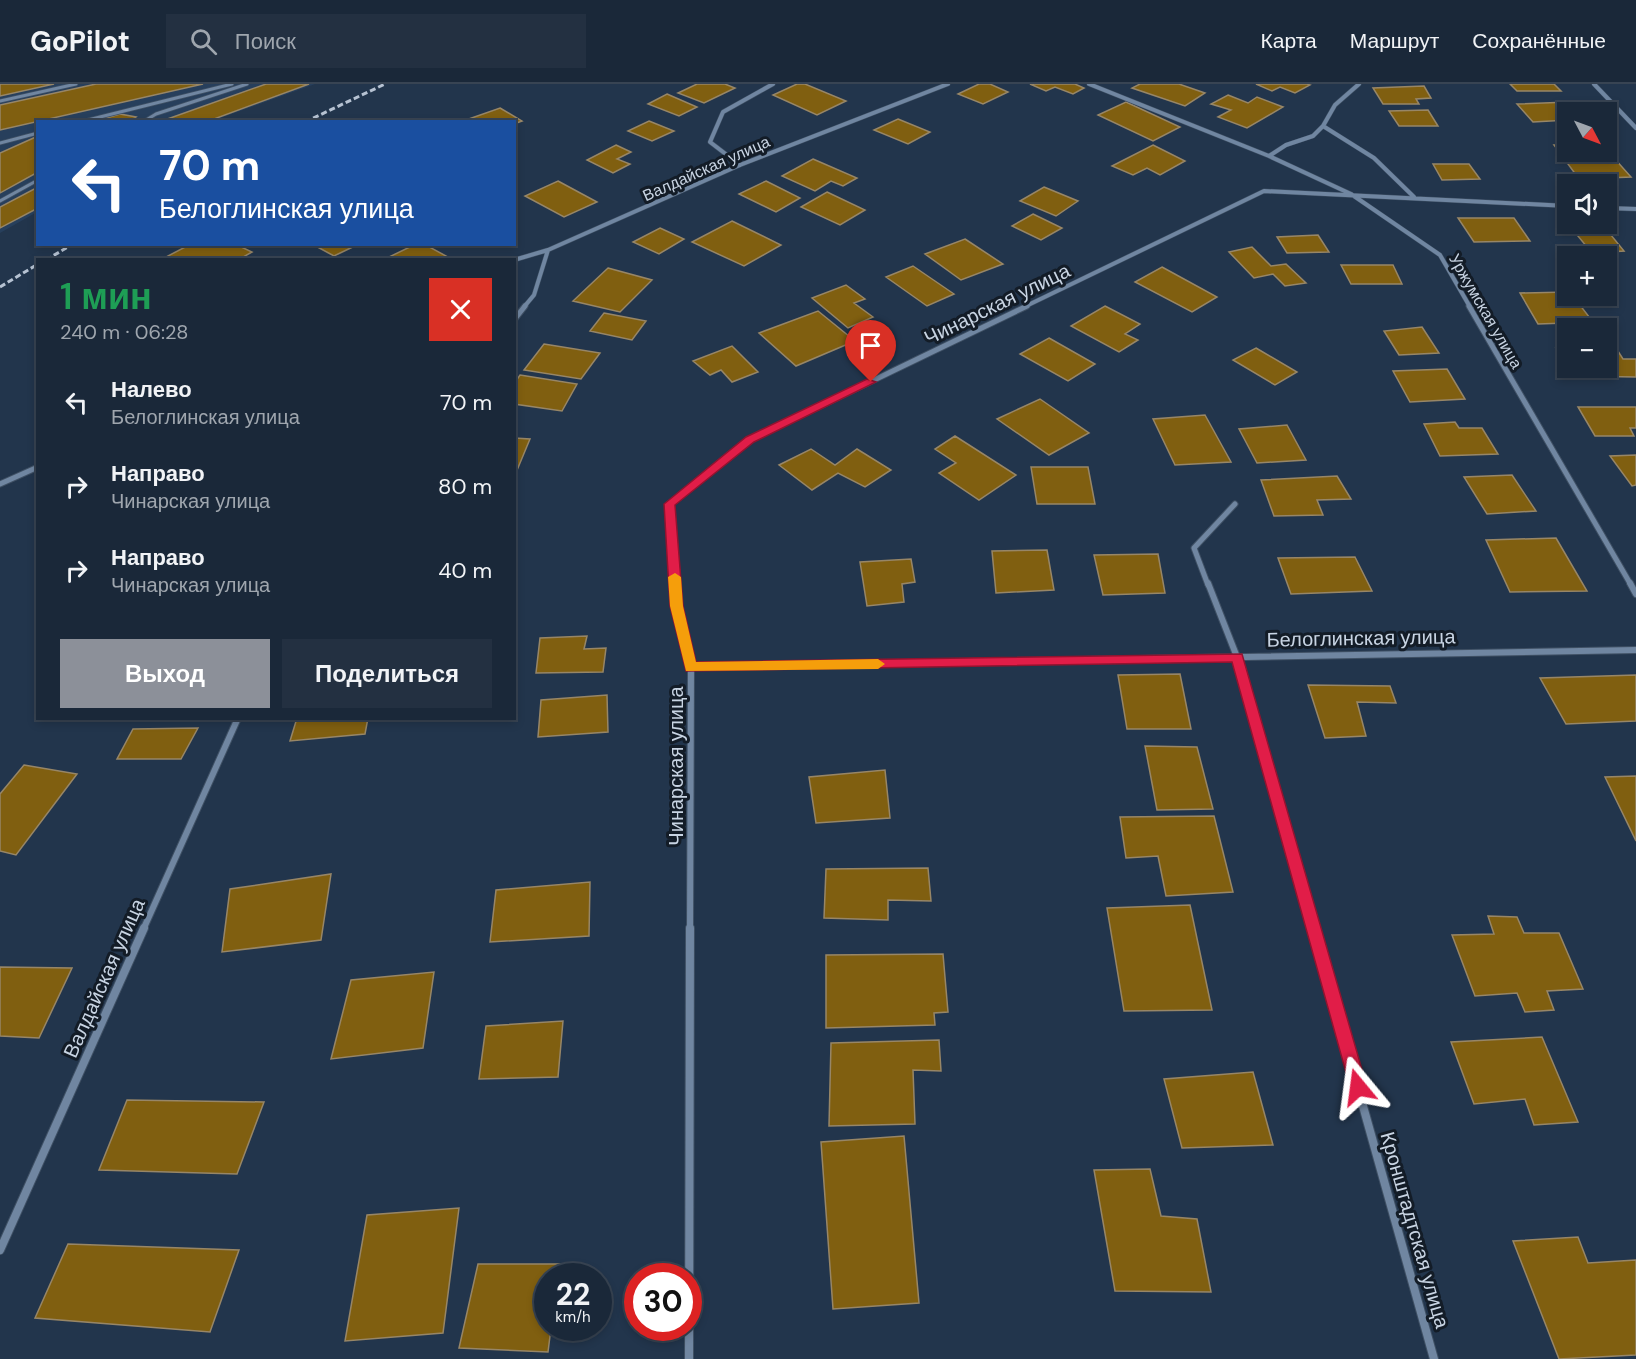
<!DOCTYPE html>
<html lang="ru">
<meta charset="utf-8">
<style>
:root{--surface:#1a2839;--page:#233041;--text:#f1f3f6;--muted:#9fa6ae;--line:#384453;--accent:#8c9099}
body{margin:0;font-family:"DM Sans",sans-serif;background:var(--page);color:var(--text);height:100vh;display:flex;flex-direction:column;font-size:22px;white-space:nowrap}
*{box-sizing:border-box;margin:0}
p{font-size:20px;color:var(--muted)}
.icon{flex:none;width:33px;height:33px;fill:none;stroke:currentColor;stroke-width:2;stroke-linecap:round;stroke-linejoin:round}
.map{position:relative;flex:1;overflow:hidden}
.drawer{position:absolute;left:36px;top:174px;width:480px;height:462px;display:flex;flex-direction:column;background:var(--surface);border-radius:0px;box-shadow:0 3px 9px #0003,0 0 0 2px var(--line)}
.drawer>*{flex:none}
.top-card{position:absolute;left:36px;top:36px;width:480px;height:126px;border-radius:0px;box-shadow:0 3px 9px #0003,0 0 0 2px var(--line);background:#1a4fa0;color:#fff;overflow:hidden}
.needle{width:39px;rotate:131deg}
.tools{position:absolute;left:1557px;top:18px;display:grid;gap:12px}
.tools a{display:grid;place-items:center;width:60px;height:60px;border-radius:0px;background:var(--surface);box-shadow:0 3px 9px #0003,0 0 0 2px var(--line);font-size:30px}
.speed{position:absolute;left:534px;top:1179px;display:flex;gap:12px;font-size:30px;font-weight:700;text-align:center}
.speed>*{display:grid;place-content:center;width:78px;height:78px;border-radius:50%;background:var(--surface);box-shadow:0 3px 9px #0003,0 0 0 2px var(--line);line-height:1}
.speed small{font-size:15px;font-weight:400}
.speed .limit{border:9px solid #d22;background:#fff;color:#111}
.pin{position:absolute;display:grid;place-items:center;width:51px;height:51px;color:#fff;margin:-62px -26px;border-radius:50% 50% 50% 0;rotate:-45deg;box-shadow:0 0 6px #0007}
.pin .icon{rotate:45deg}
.me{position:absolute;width:66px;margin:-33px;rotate:344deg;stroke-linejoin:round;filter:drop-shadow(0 0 4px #0008)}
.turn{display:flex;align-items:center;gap:21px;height:126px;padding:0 24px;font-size:27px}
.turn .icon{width:78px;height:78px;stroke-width:2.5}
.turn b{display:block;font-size:42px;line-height:51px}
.round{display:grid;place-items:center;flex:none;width:63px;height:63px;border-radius:0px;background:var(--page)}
.head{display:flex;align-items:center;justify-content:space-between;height:102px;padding:0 24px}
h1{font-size:36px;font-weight:600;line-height:45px;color:#1e9e55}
.action{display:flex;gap:12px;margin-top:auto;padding:12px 24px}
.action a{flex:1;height:69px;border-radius:0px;background:var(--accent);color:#fff;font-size:24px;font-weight:600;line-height:69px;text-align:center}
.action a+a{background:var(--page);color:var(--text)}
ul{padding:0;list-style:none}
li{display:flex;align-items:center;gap:18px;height:84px;padding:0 24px}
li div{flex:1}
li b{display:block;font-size:22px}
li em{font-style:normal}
header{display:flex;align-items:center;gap:36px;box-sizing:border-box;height:84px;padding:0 30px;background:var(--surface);border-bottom:2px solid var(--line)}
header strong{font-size:28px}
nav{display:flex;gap:33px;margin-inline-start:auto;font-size:21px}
.search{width:420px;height:54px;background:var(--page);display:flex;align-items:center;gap:15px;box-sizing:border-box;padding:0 21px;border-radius:0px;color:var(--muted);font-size:22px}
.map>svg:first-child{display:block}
.built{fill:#273f5c}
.building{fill:#805f10;stroke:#978667;stroke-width:1.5}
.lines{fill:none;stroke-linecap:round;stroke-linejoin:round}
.service-casing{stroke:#3f5064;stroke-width:4.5}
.minor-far3-casing{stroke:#3f5064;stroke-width:5}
.minor-far2-casing{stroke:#3f5064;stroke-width:7}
.minor-far1-casing{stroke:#3f5064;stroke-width:8}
.minor-casing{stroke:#3f5064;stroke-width:10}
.service{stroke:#7086a1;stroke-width:3}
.minor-far3{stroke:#7086a1;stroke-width:4}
.minor-far2{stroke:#7086a1;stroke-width:5}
.minor-far1{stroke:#7086a1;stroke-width:6}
.minor{stroke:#7086a1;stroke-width:8}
.rail{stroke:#b6c2d2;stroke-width:3;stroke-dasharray:6 3;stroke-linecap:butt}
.route{fill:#e11d48;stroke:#92132f;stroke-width:1.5}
.slow{fill:#f59e0b}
.labels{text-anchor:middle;stroke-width:6;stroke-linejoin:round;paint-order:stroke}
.far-street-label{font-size:16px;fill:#c8d4e3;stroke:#131c27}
.street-label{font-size:20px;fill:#c8d4e3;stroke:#131c27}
</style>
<header>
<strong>GoPilot</strong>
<div class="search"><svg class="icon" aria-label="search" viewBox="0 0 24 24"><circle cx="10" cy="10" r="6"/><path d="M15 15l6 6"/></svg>Поиск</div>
<nav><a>Карта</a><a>Маршрут</a><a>Сохранённые</a></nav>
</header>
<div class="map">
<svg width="1636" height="1275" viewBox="0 0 1636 1275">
<rect width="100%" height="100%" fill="#22354c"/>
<!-- built -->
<path class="built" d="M0,0H315L212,37L38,38L37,128L0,149Z"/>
<!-- building -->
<path class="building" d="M0,0H54L0,12Z
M96,0H203L0,46V21Z
M266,0H309L206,38H159Z
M697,0H725L735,4L704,19L678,9Z
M797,0H805L846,17L817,31L773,11Z
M979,0H990L1008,8L983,20L958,10Z
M1030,0H1075L1084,4L1073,10L1055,3L1046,7Z
M1140,0H1179L1205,9L1185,22L1132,4Z
M1256,0H1307L1310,1L1295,9L1280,3L1272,7Z
M1510,0H1554L1561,7H1517Z
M1424,2L1431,14L1416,15L1419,20H1383L1373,4Z
M667,10L697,23L679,32L648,20Z
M1228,11L1248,19L1257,13L1283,23L1247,44L1218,33L1231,26L1211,20Z
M1126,18L1180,43L1153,57L1098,31Z
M1569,18L1578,28H1568V36L1533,38L1517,20Z
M500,24L522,37L514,40V38L463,37Z
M1428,26L1438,42H1399L1389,27Z
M120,30L136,33L129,38H92Z
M898,35L930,48L908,60L874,46Z
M649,37L674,47L652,57L628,47Z
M38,52V88L0,109V69Z
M616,61L631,68L617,75L630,80L613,89L587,76Z
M1153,61L1185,77L1160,91L1147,84L1133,91L1112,82Z
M1554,61H1568V68H1606V65L1631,93L1579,95Z
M813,75L857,94L843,102L831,97L815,107L782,92Z
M1433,80H1469L1480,95L1442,96Z
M558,97L597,118L564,133L525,112Z
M766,97L800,114L776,128L739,110Z
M38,103V124L0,144V123Z
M1044,103L1078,117L1056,132L1020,117Z
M827,108L865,126L840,141L801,123Z
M1033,130L1062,144L1041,156L1012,142Z
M1458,134H1514L1530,157L1474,158Z
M732,137L781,161L744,182L692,158Z
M1568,140H1602L1624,167L1592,169Z
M660,144L684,155L659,170L633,158Z
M1318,151L1329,168L1287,169L1277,153Z
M965,155L1003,180L961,196L925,170Z
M191,160H235L252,168L238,176L166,173Z
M312,160H359L334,172Z
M416,160H424L446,172L439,176L387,174Z
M1252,163L1271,182L1286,180L1306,199L1285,202L1273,190L1254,194L1229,168Z
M1341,181H1393L1402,200H1351Z
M913,182L954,210L927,222L886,193Z
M1162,183L1217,213L1192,228L1135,198Z
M608,184L652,196L620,228L573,217Z
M846,201L865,215L854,219L873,233L848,244L812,214Z
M1568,208V212H1573L1593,238L1538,240L1520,209Z
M1105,222L1140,240L1125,250L1138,256L1119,268L1071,242Z
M818,227L855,257L796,282L759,249Z
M604,229L646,237L632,256L590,247Z
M1422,243L1439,269L1399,271L1384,247Z
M1049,254L1095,280L1068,297L1020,270Z
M544,260L600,269L581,295L524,286Z
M732,262L758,288L732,298L721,286L710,291L693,277Z
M1256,264L1297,288L1275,301L1233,276Z
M1556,264H1568V283Z
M1606,264H1616L1623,275H1636V293L1574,292L1568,284H1606Z
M1447,285L1465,315L1410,318L1393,287Z
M520,291L577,300L562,327L514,320V300Z
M1040,315L1089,349L1049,371L997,335Z
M1578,323H1636V344H1630L1634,352H1595Z
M1205,331L1231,378L1175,381L1153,335Z
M1455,338L1459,344H1482L1498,370L1440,372L1424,340Z
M1287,341L1306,376L1257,379L1239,345Z
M955,352L1016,391L979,416L939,389L956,379L935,365Z
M514,354L530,355L515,391H514Z
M811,365L835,381L857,365L891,386L865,403L838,389L812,406L779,381Z
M1636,371V401L1632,402L1610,372Z
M1031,383H1088L1095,420H1037Z
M1512,391L1536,427L1487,430L1464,393Z
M1337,392L1351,415L1317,416L1323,431L1274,432L1261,396Z
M1556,454L1587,507L1510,508L1486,456Z
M1047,466L1054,506L996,509L992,467Z
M1158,470L1165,509L1103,511L1094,471Z
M1355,473L1372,507L1291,510L1278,474Z
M911,475L915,498L902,500L904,518L867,522L860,478Z
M587,552L584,565L606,564L603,588L536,589L540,554Z
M1180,590L1191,645H1127L1118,591Z
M1636,591V637L1566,640L1540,594Z
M1308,601L1390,602L1396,619L1357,618L1366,652L1325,654Z
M607,611L608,648L538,653L541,616Z
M297,634H368L365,650L290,657Z
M198,644L181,675H117L133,645Z
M1145,662L1197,663L1213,725L1157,726Z
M24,681L77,690L16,771L0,767V710Z
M885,686L890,734L816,739L809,693Z
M1636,692V757L1605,693Z
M1214,732L1233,808L1166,812L1158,772L1126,774L1120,733Z
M928,784L931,817L888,816V836L824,834L826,785Z
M331,790L321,856L222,868L230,805Z
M590,798L589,852L490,858L496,806Z
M1190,821L1212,926L1124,927L1107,824Z
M1488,832L1517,833L1524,849H1559L1583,905L1547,907L1554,926L1525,928L1517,909L1475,912L1452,851L1494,850Z
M943,870L948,928L934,929L935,941L826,944V871Z
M0,883L72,884L39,954L0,952Z
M434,888L423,964L331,975L351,896Z
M563,937L558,993L479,995L486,942Z
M1542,953L1578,1038L1534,1041L1525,1015L1474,1020L1451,958Z
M939,956L941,987L913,986L915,1040L829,1042L831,959Z
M1253,988L1273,1061L1182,1064L1164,995Z
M127,1016L264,1018L237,1090L99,1086Z
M904,1052L919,1219L833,1225L821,1058Z
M1150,1085L1161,1132L1197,1135L1211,1208L1115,1207L1094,1086Z
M459,1124L443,1249L345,1257L367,1131Z
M1578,1153L1588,1179L1636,1176V1271L1559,1275L1513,1157Z
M68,1160L239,1166L210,1248L35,1234Z
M478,1180H561L559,1192H548V1244H551L548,1268L459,1264Z"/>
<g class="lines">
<defs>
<path id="service" d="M0,17L76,0
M80,38L232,0
M143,38L156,30L247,0
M0,59L38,49
M0,117L38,96"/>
<path id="minor-far3" d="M1089,0L1269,72L1351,110L1440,171L1470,223
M1594,0L1636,44
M1323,42L1374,74L1414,113
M1269,72L1286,61L1313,52L1323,42L1335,21L1359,0
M740,81L710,58L723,28L773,0
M1606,124L1636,125
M514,176L548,166
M524,223L534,211L548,166L740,81L948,0
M1024,223L1264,107L1568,122"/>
<path id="minor-far2" d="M1469,222L1631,501
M514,236L525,222
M0,400L38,383
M676,501L670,420L750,356L1027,222
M1208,501L1194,464L1235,420"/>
<path id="minor-far1" d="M675,499L677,522L691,583L690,846
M1208,499L1237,573L1314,846
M1630,499L1636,510
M691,583L1636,566
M143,846L238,634"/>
<path id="minor" d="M1313,844L1434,1275
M0,1166L144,844
M689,1275L690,844"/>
</defs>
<!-- service casing -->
<use href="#service" class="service-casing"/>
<!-- minor-far3 casing -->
<use href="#minor-far3" class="minor-far3-casing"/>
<!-- minor-far2 casing -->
<use href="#minor-far2" class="minor-far2-casing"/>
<!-- minor-far1 casing -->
<use href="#minor-far1" class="minor-far1-casing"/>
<!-- minor casing -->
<use href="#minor" class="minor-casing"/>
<!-- service -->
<use href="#service" class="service"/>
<!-- minor-far3 -->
<use href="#minor-far3" class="minor-far3"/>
<!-- minor-far2 -->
<use href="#minor-far2" class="minor-far2"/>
<!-- minor-far1 -->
<use href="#minor-far1" class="minor-far1"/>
<!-- minor -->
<use href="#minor" class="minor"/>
<!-- rail -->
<path class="rail" d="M305,38L385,0
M46,176L73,160
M0,203L38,180"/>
</g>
<!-- route -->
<path class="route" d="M867,295L876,298L754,358L675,421L683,522L696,578L1242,570L1367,1003L1364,1009L1358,1011L1352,1009L1350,1003L1232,578L686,587L670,522L664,420L746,353Z"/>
<!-- slow -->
<path class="slow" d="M675,489L681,493L683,522L696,578L878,575L885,580L878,585L686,587L670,522L668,493Z"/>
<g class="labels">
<!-- far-street labels -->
<g class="far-street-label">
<text transform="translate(706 84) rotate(-24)" y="6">Валдайская улица</text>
<text transform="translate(1486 227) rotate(60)" y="6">Уржумская улица</text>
</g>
<!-- street labels -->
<g class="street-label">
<text transform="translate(997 220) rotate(-26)" y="7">Чинарская улица</text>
<text transform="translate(1361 554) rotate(-1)" y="7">Белоглинская улица</text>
<text transform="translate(676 682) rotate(-90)" y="7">Чинарская улица</text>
<text transform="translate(104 894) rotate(-66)" y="7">Валдайская улица</text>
<text transform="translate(1415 1146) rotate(74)" y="7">Кронштадтская улица</text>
</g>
</g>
</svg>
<div class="tools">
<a><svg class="needle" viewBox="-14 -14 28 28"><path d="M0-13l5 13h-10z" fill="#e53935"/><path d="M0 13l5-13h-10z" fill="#9fa6ae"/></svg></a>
<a><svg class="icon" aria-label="sound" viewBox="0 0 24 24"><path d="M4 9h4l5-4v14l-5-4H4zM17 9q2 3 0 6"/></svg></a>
<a>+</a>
<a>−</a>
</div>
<div class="speed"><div>22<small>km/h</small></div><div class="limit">30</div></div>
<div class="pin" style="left:871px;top:298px;background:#d93025"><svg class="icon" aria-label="arrive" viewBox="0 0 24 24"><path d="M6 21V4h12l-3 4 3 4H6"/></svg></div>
<svg class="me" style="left:1358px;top:1003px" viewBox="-20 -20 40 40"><path d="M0-17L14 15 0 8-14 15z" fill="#e11d48" stroke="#fff" stroke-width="4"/></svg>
<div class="top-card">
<div class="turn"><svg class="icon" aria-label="left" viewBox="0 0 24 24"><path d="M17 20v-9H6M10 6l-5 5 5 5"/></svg><div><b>70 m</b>Белоглинская улица</div></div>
</div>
<section class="drawer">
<div class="head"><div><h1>1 мин</h1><p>240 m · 06:28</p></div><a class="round" style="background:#d93025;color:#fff"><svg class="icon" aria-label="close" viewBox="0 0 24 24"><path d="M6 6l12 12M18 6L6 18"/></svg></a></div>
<ul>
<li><svg class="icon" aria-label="left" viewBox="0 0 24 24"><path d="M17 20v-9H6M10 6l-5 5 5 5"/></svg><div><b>Налево</b><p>Белоглинская улица</p></div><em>70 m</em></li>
<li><svg class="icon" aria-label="right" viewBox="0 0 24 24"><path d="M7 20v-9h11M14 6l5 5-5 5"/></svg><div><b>Направо</b><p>Чинарская улица</p></div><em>80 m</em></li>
<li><svg class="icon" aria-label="right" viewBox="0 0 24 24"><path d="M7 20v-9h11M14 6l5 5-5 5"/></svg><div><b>Направо</b><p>Чинарская улица</p></div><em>40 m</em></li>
</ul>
<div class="action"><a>Выход</a><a>Поделиться</a></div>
</section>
</div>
